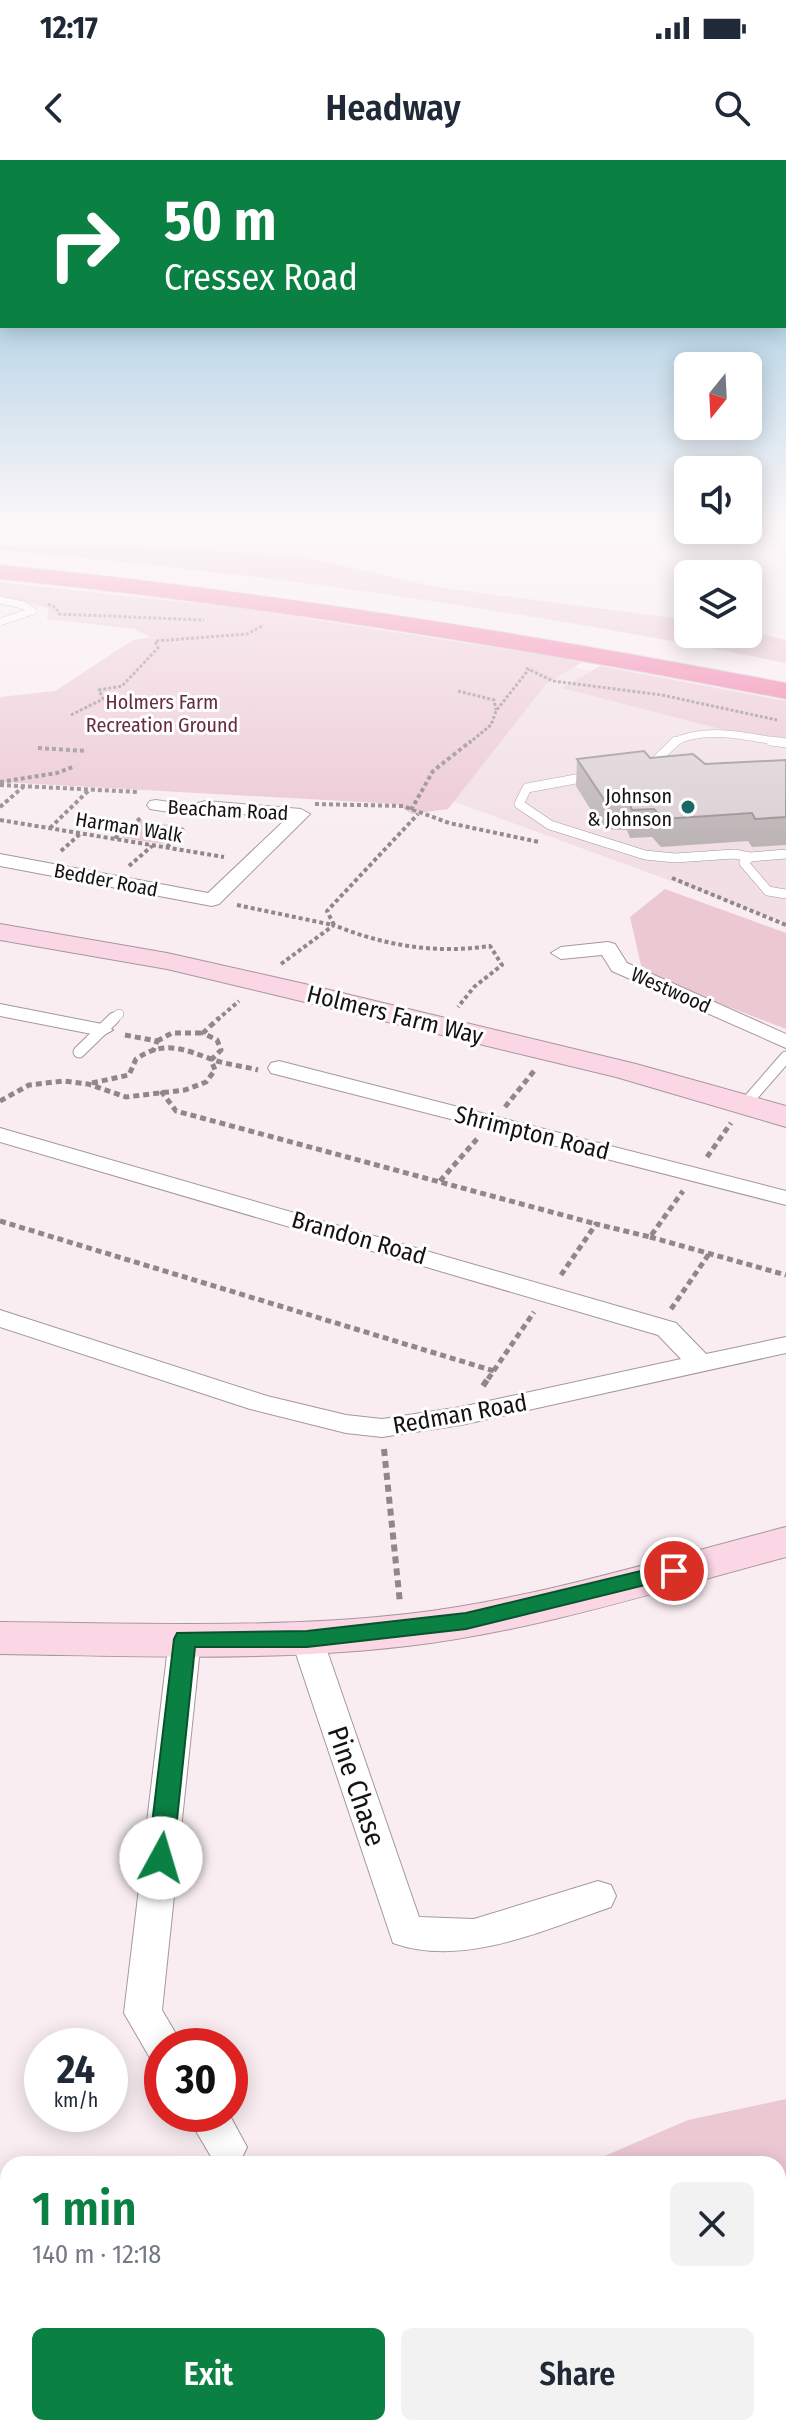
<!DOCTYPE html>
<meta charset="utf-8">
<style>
:root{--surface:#fff;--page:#f2f2f3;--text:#1f2937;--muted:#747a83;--accent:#0b8043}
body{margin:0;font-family:"Fira Sans Condensed",sans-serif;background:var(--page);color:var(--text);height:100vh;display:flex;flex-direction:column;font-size:30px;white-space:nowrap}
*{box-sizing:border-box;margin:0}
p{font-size:26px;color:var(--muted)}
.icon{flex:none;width:44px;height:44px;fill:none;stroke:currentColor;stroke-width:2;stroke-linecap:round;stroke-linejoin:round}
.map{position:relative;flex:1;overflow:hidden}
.drawer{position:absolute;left:0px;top:1996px;width:786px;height:280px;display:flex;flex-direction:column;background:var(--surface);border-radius:24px 24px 0 0;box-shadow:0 4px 20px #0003}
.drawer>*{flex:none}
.guide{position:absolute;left:0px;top:0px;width:786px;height:168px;box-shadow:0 4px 20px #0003;background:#0b8043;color:#fff;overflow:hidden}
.needle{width:52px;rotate:198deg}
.tools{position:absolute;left:674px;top:192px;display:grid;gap:16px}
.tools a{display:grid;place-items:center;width:88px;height:88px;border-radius:12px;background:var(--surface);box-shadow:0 4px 20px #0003;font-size:40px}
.speed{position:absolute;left:24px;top:1868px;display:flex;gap:16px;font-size:40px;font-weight:700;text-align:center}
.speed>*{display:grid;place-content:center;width:104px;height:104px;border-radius:50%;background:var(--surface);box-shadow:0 4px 20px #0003;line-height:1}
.speed small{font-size:20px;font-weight:400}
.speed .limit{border:12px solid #d22;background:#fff;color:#111}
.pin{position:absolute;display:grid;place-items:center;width:68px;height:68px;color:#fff;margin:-34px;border:4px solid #fff;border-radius:50%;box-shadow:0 2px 8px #0007}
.me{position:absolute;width:88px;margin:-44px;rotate:6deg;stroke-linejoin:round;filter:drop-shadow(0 0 6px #0008)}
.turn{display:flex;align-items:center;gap:28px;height:168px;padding:0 32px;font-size:36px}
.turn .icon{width:104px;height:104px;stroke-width:2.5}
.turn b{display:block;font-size:56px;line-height:68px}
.round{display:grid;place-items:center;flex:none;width:84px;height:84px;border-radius:12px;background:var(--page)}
.head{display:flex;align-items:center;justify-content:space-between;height:136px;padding:0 32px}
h1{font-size:48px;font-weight:600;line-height:60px;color:var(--accent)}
.action{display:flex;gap:16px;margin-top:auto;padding:16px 32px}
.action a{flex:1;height:92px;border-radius:12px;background:var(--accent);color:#fff;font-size:32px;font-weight:600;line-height:92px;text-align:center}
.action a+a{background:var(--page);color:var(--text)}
.status{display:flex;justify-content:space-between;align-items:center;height:56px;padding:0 40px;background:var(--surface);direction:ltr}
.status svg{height:22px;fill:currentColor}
header{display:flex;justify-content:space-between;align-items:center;height:104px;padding:0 32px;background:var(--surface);font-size:36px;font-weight:600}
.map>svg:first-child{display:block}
.built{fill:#f2dfe5}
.green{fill:#ecc8d3}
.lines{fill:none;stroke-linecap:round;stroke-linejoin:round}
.lane-far2-casing{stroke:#a3989b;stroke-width:8}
.lane-far1-casing{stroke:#a3989b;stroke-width:10}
.lane-casing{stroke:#a3989b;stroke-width:13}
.street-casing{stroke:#a3989b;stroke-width:2}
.secondary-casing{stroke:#a3989b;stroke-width:2}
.highway-casing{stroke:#d0d0d0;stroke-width:2}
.path-far3{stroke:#8f8789;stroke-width:3;stroke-dasharray:3 2;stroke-linecap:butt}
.path-far2{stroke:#8f8789;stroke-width:4;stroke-dasharray:4 3;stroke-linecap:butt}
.path-far1{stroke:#8f8789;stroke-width:5;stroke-dasharray:6 4;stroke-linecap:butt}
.path{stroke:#8f8789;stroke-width:6;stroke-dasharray:7 5;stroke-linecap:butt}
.lane-far2{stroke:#fff;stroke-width:7}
.lane-far1{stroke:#fff;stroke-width:9}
.lane{stroke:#fff;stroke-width:11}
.street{fill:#fff;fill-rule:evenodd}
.secondary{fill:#fbd6e4;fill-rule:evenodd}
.highway{fill:#f178a4;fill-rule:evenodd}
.wall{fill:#bcb3b5}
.building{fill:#dbd0d3;stroke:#999294;stroke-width:2}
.route{fill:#0b8043;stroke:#07532c;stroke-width:2}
.poi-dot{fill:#1b6764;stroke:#fefefe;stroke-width:3}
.labels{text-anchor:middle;stroke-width:6;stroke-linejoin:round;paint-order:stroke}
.far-park-label{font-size:20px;fill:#672c42;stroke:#fefefe}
.far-poi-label{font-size:20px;fill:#161213;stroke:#fefefe;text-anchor:end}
.far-street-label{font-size:20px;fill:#161213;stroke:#fefefe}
.street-label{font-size:24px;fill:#161213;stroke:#fefefe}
.near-street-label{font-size:28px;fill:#161213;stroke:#fefefe}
</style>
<div class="status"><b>12:17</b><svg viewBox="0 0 49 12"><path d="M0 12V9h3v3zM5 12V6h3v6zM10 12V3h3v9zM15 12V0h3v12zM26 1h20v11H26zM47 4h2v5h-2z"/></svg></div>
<header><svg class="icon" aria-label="back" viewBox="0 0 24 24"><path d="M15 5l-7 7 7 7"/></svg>Headway<svg class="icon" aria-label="search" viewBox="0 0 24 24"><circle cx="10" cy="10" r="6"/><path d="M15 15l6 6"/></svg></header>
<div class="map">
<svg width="786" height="2276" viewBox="0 0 786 2276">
<rect width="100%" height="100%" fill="#f9edf1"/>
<!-- built -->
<path class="built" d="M539,501L604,513L786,562V763L431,633Z"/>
<!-- green -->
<path class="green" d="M0,386L185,389L298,396L436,427L688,460V474H748V471L786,480V503C527,451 263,413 0,390Z
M0,422L239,448L584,501L546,524L448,649L412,654L397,644L0,622V537L55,531L133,480L150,477L134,469L47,459L48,448L0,436Z
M600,506L786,541V582L736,573L562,528Z
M139,660L184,667L164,684L121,678Z
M665,729L786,773V869L643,814L630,757Z
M786,1939V2276H0V2190L8,2188V2268H778V2004H586L688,1960Z"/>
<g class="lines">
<defs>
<path id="lane-far2" d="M0,440L23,445L33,451L0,462
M673,583C703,565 752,577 784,583"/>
<path id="lane-far1" d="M771,581L786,583
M649,607L676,581
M592,616L527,628L519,644L550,665L645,695L675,698L734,694L750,697
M786,694L750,697L744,703L768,731L786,734
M112,860L119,854"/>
<path id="lane" d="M79,892L114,858
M746,943L786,897"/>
<path id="street" d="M156,640L189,645L206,641L301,649L310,654L219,744L212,746L0,706V694L208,733L287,658L206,651L189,655L150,649L147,645L150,641Z
M608,782L615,784L627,803L786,874V888L612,811L602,795L561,799L551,793L561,787Z
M0,844L102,864L113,870L102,876L0,856Z
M279,901L786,1031V1045L271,913L268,908L271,903Z
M0,968L676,1163L706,1194L786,1177V1193L461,1265L382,1277L346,1273L250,1249L0,1167V1150L267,1236L346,1255L382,1259L461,1247L681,1199L658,1175L0,982Z
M185,1467L196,1471L201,1479L162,1850L183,1886H162V1903L150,1898L124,1853L169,1479L174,1471Z
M307,1467L318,1471L323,1479L419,1757L474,1759L598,1721L611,1725L616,1736L611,1747C544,1770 463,1808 393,1783L291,1479L296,1471Z
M186,1954H229L247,1987L241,2000L232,2004L213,2000Z"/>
<path id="secondary" d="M0,764L167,793L309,825L636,904L786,946V967L616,917L309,843L167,809L0,780Z
M786,1367V1397C661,1430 536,1471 407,1486C272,1502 136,1496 0,1494V1462C136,1463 272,1469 407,1454C536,1439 661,1399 786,1367Z"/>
<path id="highway" d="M0,405C264,431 525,473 786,523V539C525,488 264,446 0,419Z"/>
</defs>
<!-- lane-far2 casing -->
<use href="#lane-far2" class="lane-far2-casing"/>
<!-- lane-far1 casing -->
<use href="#lane-far1" class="lane-far1-casing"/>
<!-- lane casing -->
<use href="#lane" class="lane-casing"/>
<!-- street casing -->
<use href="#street" class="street-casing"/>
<!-- secondary casing -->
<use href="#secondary" class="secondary-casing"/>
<!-- highway casing -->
<use href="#highway" class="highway-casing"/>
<!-- path-far3 -->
<path class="path-far3" d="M48,444L56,448L59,454L204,460
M526,508L553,521L662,535L777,560
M458,531L494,540L496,550
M71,555L103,539L99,530L122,526L158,488L155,481L247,474L264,465
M469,583L491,565L496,551L529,509"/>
<!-- path-far2 -->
<path class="path-far2" d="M38,588L87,591
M0,622L57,613L75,606
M0,625L139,632
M315,644L403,646L449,663L539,682
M0,647L23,627
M411,650L433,611L471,581
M0,660L224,697
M50,668L89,630
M115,678L142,657
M167,687L185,668
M61,691L80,674
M129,706L152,686
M672,718L786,765
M237,745L333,765
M334,765L327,751L418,654
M281,804L334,765C385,786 436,794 490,786L502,805L474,827L458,847
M217,860L239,841"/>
<!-- path-far1 -->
<path class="path-far1" d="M125,875L157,881L153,891
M157,881L172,873H203
M92,923L129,915L136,899C165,879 185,890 214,900C228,905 244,906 258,910
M161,931L176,951L596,1064
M0,941L29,925L63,921L88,924L126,937L185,930L206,922L215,910L211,900L221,890L217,880L203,873L219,858
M505,947L534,911
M707,997L731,963
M440,1021L477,979
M0,1061L494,1211
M650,1077L786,1115
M561,1115L596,1064L650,1077L683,1031
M671,1149L709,1094
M488,1219L534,1152"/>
<!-- path -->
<path class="path" d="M483,1226L489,1217
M384,1289L400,1443"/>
<!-- lane-far2 -->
<use href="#lane-far2" class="lane-far2"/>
<!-- lane-far1 -->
<use href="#lane-far1" class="lane-far1"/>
<!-- lane -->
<use href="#lane" class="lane"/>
<!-- street -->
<use href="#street" class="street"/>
<!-- secondary -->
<use href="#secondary" class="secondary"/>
<!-- highway -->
<use href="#highway" class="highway"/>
</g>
<!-- wall -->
<path class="wall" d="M650,598L705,604L786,600V685L752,687L748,681L661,687L652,677L630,678L627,670L603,669L576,626L577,599Z"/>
<!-- building -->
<path class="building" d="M644,591L650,598L693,594L705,604L786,600V657L755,659L752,653L663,659L654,649L632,650L629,642L605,641L577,599Z"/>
<!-- sky -->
<linearGradient id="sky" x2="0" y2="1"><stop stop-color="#85bdda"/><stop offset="0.53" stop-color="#fcf7f9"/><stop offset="1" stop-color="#fcf7f9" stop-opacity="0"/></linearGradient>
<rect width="786" height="685" fill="url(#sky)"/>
<!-- route -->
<path class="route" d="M674,1403L682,1405L685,1411L682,1416L466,1469L307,1487H195L173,1698L169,1705L161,1708L152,1705L148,1698L174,1479L177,1473L307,1471L466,1453Z"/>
<!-- markers -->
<circle class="poi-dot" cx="688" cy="647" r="8"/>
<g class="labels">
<!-- far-park labels -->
<g class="far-park-label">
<text x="162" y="549">Holmers Farm<tspan x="162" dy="23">Recreation Ground</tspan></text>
</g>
<!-- far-poi labels -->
<g class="far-poi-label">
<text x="672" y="643">Johnson<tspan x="672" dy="23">&amp; Johnson</tspan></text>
</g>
<!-- far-street labels -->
<g class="far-street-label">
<text transform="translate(228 650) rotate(3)" y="7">Beacham Road</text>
<text transform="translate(129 667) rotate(9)" y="7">Harman Walk</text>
<text transform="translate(106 720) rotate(11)" y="7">Bedder Road</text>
<text transform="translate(671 830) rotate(24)" y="7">Westwood</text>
</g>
<!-- street labels -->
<g class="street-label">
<text transform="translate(395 855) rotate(14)" y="8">Holmers Farm Way</text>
<text transform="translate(532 973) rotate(14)" y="8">Shrimpton Road</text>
<text transform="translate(359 1078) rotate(16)" y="8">Brandon Road</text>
<text transform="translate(460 1254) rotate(-10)" y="8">Redman Road</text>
</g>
<!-- near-street labels -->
<g class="near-street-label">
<text transform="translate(357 1626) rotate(71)" y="10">Pine Chase</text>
</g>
</g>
</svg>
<div class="tools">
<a><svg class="needle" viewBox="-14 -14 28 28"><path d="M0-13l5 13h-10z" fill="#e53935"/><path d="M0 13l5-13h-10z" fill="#747a83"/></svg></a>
<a><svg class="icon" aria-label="sound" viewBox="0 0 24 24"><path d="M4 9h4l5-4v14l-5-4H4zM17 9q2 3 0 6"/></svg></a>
<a><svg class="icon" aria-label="layers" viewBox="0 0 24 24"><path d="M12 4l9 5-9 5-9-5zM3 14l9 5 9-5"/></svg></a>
</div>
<div class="speed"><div>24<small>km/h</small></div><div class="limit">30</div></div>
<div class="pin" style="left:674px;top:1411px;background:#d93025"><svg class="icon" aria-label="arrive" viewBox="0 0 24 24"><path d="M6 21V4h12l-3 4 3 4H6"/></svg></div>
<svg class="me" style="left:161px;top:1698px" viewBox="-20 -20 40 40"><circle r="19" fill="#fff"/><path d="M0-13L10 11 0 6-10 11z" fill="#0b8043"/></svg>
<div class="guide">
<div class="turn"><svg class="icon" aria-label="right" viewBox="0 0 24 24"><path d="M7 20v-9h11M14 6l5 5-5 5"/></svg><div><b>50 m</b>Cressex Road</div></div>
</div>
<section class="drawer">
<div class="head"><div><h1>1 min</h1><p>140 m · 12:18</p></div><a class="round"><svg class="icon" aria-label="close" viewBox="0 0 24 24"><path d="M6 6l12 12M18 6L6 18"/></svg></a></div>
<div class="action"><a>Exit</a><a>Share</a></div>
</section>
</div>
